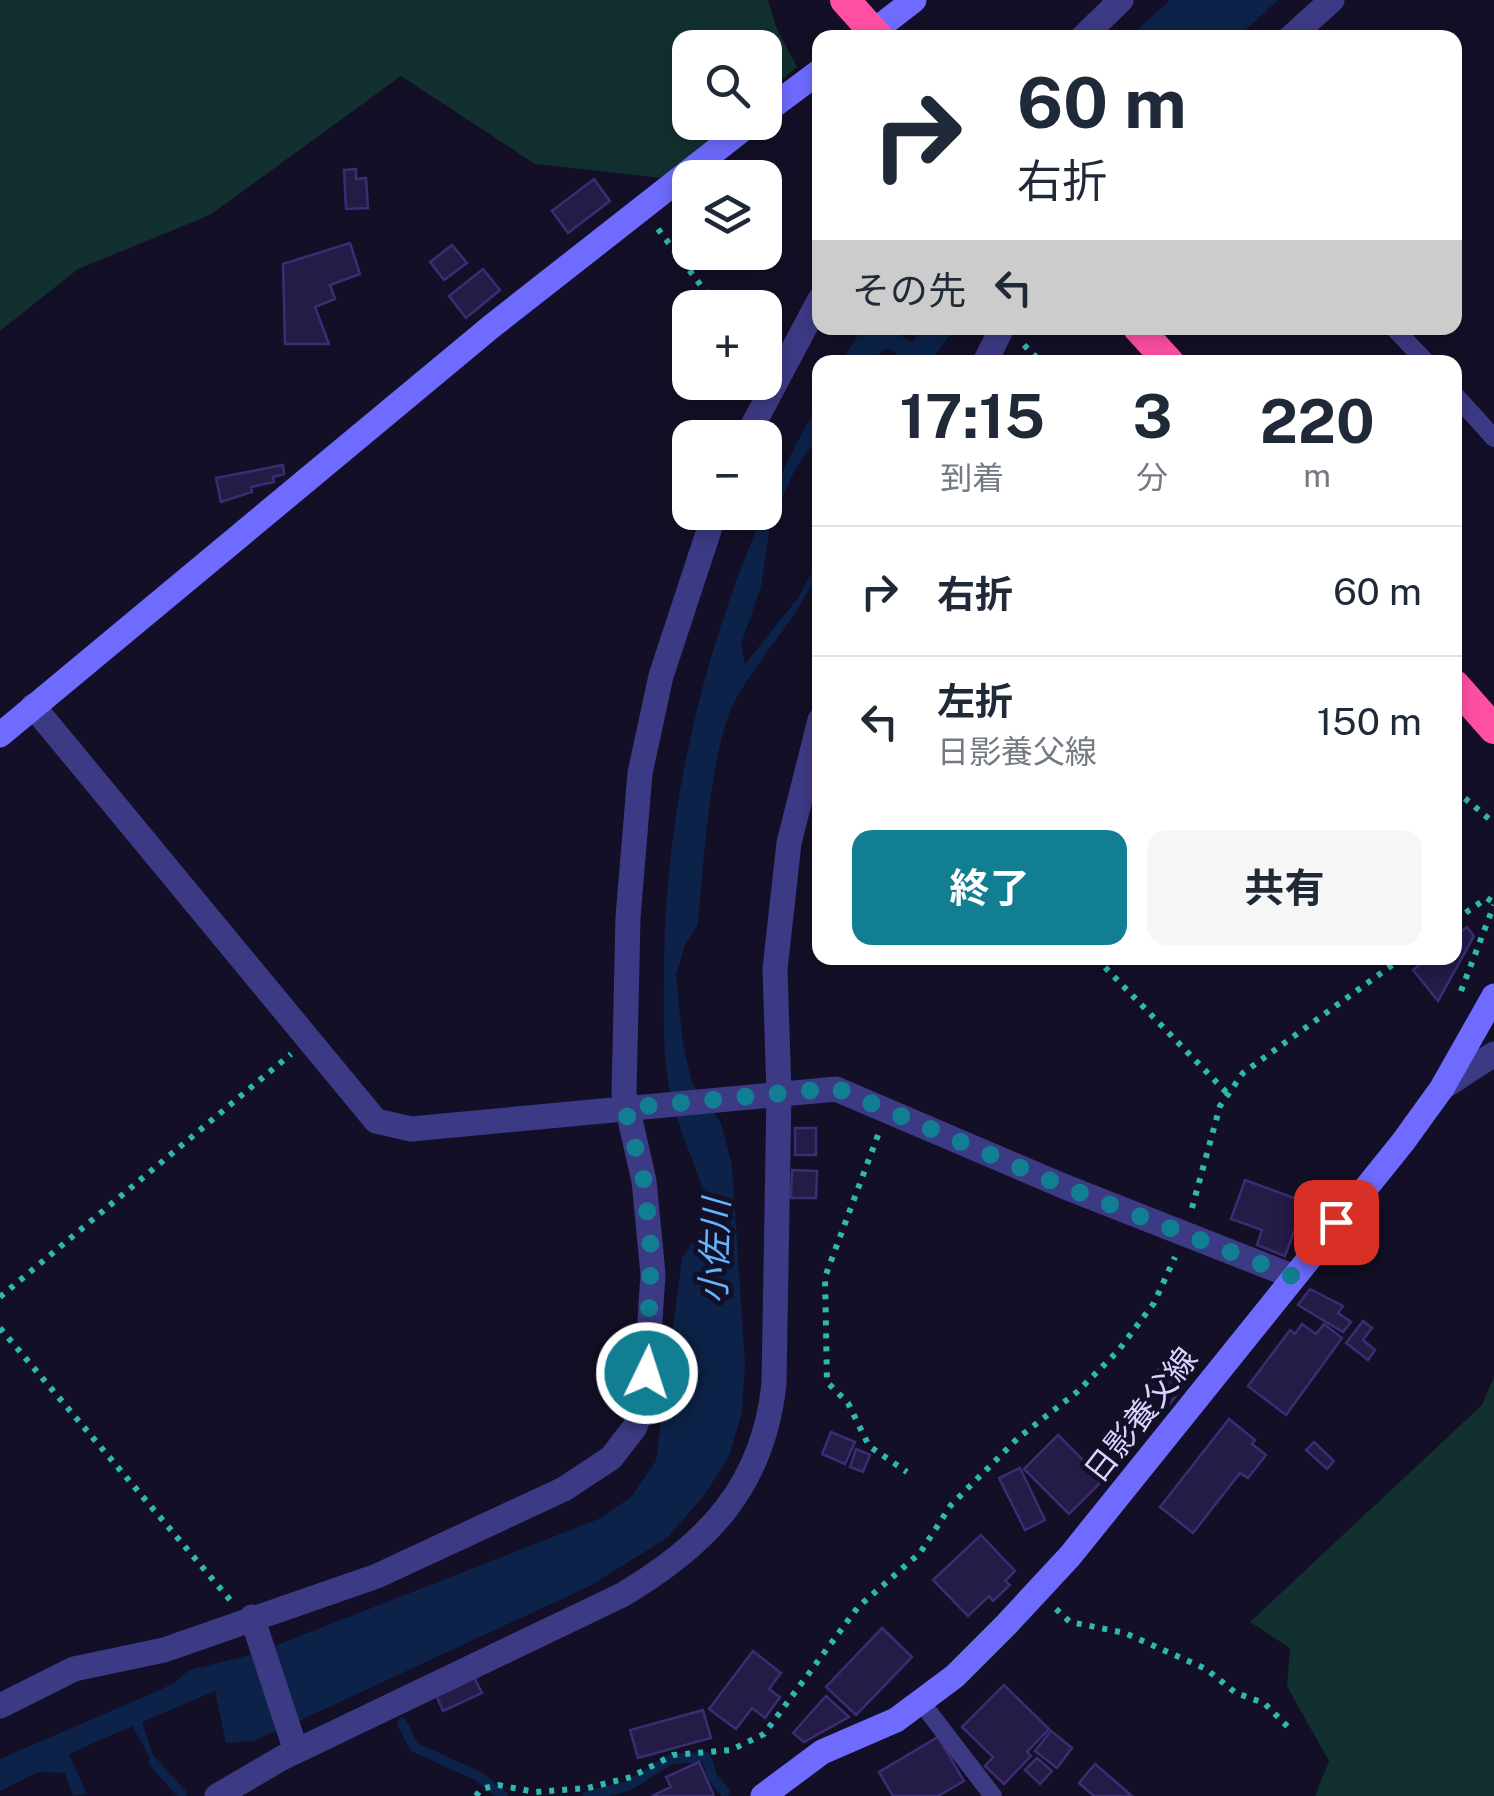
<!DOCTYPE html>
<html lang="ja">
<meta charset="utf-8">
<style>
:root{--surface:#fff;--page:#f6f6f7;--text:#1f2937;--muted:#747a83;--line:#e0e1e3;--accent:#117e91}
body{margin:0;font-family:"Public Sans","Noto Sans JP",sans-serif;background:var(--page);color:var(--text);height:100vh;display:flex;flex-direction:column;font-size:38px;white-space:nowrap}
*{box-sizing:border-box;margin:0}
p{font-size:32px;color:var(--muted)}
.icon{flex:none;width:55px;height:55px;fill:none;stroke:currentColor;stroke-width:2;stroke-linecap:round;stroke-linejoin:round}
.map{position:relative;flex:1;overflow:hidden}
.drawer{position:absolute;left:812px;top:355px;width:650px;height:610px;display:flex;flex-direction:column;background:var(--surface);border-radius:20px;box-shadow:0 5px 15px #0003}
.drawer>*{flex:none}
.hud{position:absolute;left:812px;top:30px;width:650px;height:305px;border-radius:20px;box-shadow:0 5px 15px #0003;background:#fff;color:var(--text);overflow:hidden}
.buttons{position:absolute;left:672px;top:30px;display:grid;gap:20px}
.buttons a{display:grid;place-items:center;width:110px;height:110px;border-radius:20px;background:var(--surface);box-shadow:0 5px 15px #0003;font-size:50px}
.pin{position:absolute;display:grid;place-items:center;width:85px;height:85px;color:#fff;margin:-42px;border-radius:20px;box-shadow:0 5px 15px #0006}
.me{position:absolute;width:110px;margin:-55px;rotate:4deg;stroke-linejoin:round;filter:drop-shadow(0 0 8px #0008)}
.turn{display:flex;align-items:center;gap:35px;height:210px;padding:0 40px;font-size:45px}
.turn .icon{width:130px;height:130px;stroke-width:2.5}
.turn b{display:block;font-size:70px;line-height:85px}
.then{display:flex;align-items:center;height:95px;padding:0 40px;background:#0003;gap:20px;font-size:38px}
.eta{display:flex;justify-content:space-evenly;align-items:center;height:170px;text-align:center}
.eta b{font-size:60px;font-weight:700;line-height:70px}
.action{display:flex;gap:20px;margin-top:auto;padding:20px 40px}
.action a{flex:1;height:115px;border-radius:20px;background:var(--accent);color:#fff;font-size:40px;font-weight:700;line-height:115px;text-align:center}
.action a+a{background:var(--page);color:var(--text)}
ul{padding:0;list-style:none}
li{display:flex;align-items:center;gap:30px;height:130px;padding:0 40px;border-top:2px solid var(--line)}
li div{flex:1}
li b{display:block;font-size:38px}
li em{font-style:normal}
.map>svg:first-child{display:block}
.green{fill:#12302f}
.water{fill:#0c2248}
.lines{fill:none;stroke-linecap:round;stroke-linejoin:round}
.stream{stroke:#0c2248;stroke-width:10}
.building{fill:#241b47;stroke:#3b2d73;stroke-width:2.5}
.path{stroke:#2fb8b0;stroke-width:6;stroke-dasharray:5 8;stroke-linecap:butt}
.lane{stroke:#3d3a85;stroke-width:18}
.street{stroke:#3d3a85;stroke-width:25}
.secondary{stroke:#6f6bff;stroke-width:25}
.highway{stroke:#ff4fa3;stroke-width:30}
.highway-bridge{stroke:#ff4fa3;stroke-width:30}
.route{stroke:#117e91;stroke-width:18;stroke-dasharray:0 32.4}
.labels{text-anchor:middle;stroke-width:10;stroke-linejoin:round;paint-order:stroke}
.street-label{font-size:32px;fill:#d9d4ff;stroke:#130f26}
.water-label{font-size:35px;font-style:italic;fill:#62b6ff;stroke:#130f26}
</style>
<div class="map">
<svg width="1494" height="1796" viewBox="0 0 1494 1796">
<rect width="100%" height="100%" fill="#130f26"/>
<!-- green -->
<path class="green" d="M0,0H768L776,27L797,67L765,93V48H690V122L729,123L662,178L535,164L401,76L210,215L78,269L0,331Z
M1494,1377V1796H1315L1329,1761L1287,1686L1290,1648L1250,1622L1482,1405Z"/>
<!-- water -->
<path class="water" d="M1170,0H1278L1238,37H1129Z
M863,328H888L912,342L923,328H955L930,362H907L888,348L866,362H841Z
M820,400V435L795,469L770,526L761,586L741,645L745,664L798,598L820,557C820,595 750,665 731,709C710,759 703,868 698,924L685,945L676,975L683,1044L692,1083L721,1123L732,1166L745,1363L742,1412L729,1457L703,1497L667,1538L590,1586L301,1720L253,1741L226,1743L215,1691L142,1722L159,1773L132,1726L69,1754L87,1794L73,1796L65,1773L39,1772L0,1791V1759L173,1684L189,1670L254,1654L601,1518L631,1497L656,1461L682,1258L710,1217C702,1173 677,1132 669,1087C662,1047 664,1006 664,966C666,770 723,571 820,400Z"/>
<g class="lines">
<!-- stream -->
<path class="stream" d="M402,1723L414,1747L478,1776L503,1796
M153,1762L182,1794
M588,1796L628,1786L671,1759L706,1757L713,1778L725,1792"/>
</g>
<!-- building -->
<path class="building" d="M356,169V179L366,178L368,208L346,209L344,170Z
M594,179L610,201L568,233L552,211Z
M350,243L360,274L330,285L335,299L315,307L329,344H285L283,264Z
M452,245L467,263L444,280L430,262Z
M483,269L500,290L466,318L449,296Z
M283,465L284,474L273,477L274,482L251,487L252,492L221,502L216,478Z
M1467,927L1474,936L1438,1001L1413,970L1428,958H1455V936Z
M795,1128H816V1155H795Z
M792,1170L817,1171L816,1198H791Z
M1245,1180L1305,1202L1285,1256L1257,1245L1262,1230L1231,1219Z
M1310,1289L1343,1306L1338,1313L1351,1322L1343,1332L1298,1305Z
M1363,1321L1372,1328L1363,1340L1375,1350L1368,1360L1346,1343Z
M1302,1324L1316,1334L1324,1324L1342,1338L1286,1415L1248,1386L1290,1330L1295,1334Z
M1162,1365L1186,1382L1169,1405L1145,1388Z
M1229,1419L1255,1440L1252,1444L1266,1455L1248,1478L1240,1473L1193,1533L1160,1507Z
M831,1432L855,1442L845,1464L822,1454Z
M1058,1435L1103,1480L1069,1514L1024,1469Z
M1314,1442L1334,1461L1327,1469L1306,1450Z
M856,1449L870,1455L863,1472L850,1467Z
M1020,1468L1045,1520L1025,1530L999,1478Z
M981,1535L1015,1571L1005,1581L1010,1585L993,1601L989,1596L968,1616L933,1580Z
M882,1628L912,1657L856,1715L826,1687Z
M753,1651L781,1673L769,1689L780,1697L765,1718L752,1708L736,1729L709,1709Z
M473,1675L482,1693L443,1711L435,1693Z
M1004,1685L1049,1729L1027,1752L1031,1756L1004,1784L985,1766L993,1757L962,1727Z
M826,1696L849,1717L804,1742L793,1733Z
M703,1710L711,1738L638,1758L630,1730Z
M1051,1731L1072,1748L1057,1768L1035,1751Z
M938,1737L964,1781L938,1796H893L879,1772Z
M1037,1758L1052,1771L1040,1784L1025,1770Z
M699,1762L714,1796H652L671,1787L666,1777Z
M1095,1764L1132,1796H1094L1079,1783Z"/>
<g class="lines">
<!-- path -->
<path class="path" d="M658,229L718,308
M1024,345L1041,362
M1455,790L1494,823
M1455,920L1487,898L1494,903
M1096,958L1228,1094
M1461,991L1494,905
M878,1135L825,1277L827,1382L848,1403L869,1446L907,1472
M1192,1208L1220,1106L1243,1073L1402,958
M0,1297L291,1054
M0,1328L231,1601
M1056,1609L1070,1622L1125,1633L1206,1669L1236,1693L1264,1703L1290,1729
M476,1796L481,1789L498,1785L535,1792L588,1788L631,1777L673,1755L731,1750L764,1734L858,1607L920,1553L951,1505L1018,1438L1077,1392L1118,1351L1154,1303L1175,1257"/>
<!-- lane -->
<path class="lane" d="M1394,328L1426,362
M1455,395L1494,438
M921,1702L993,1796"/>
<!-- street -->
<path class="street" d="M1082,38L1121,0
M1290,38L1332,0
M985,362L1002,328
M746,438L820,299
M33,706L376,1121L411,1129L836,1089L1063,1186L1292,1276
M1442,1088L1494,1054
M252,1617L296,1751
M0,1706L74,1669L164,1650L377,1576L564,1489L611,1458L635,1427L645,1397L653,1274L644,1181L624,1093L628,917L640,773L661,676L715,512
M217,1796L282,1758L622,1595C708,1544 763,1486 774,1384L779,1094L775,969L789,843L820,720"/>
<!-- secondary -->
<path class="secondary" d="M865,38L914,0
M765,112L820,71
M0,735L492,326L752,122
M763,1796L822,1752L896,1720L955,1676L1006,1625L1070,1556L1403,1142L1442,1088L1494,996"/>
<!-- highway -->
<path class="highway" d="M1138,328L1169,362
M1455,685L1494,729"/>
<!-- highway-bridge -->
<path class="highway-bridge" d="M845,0L879,38"/>
</g>
<g class="lines">
<!-- route -->
<path class="route" d="M647,1373L651,1249L644,1181L625,1108L836,1088L1063,1186L1292,1276L1336,1222"/>
</g>
<g class="labels">
<!-- street labels -->
<g class="street-label">
<text transform="translate(1141 1415) rotate(-52)" y="11">日影養父線</text>
</g>
<!-- water labels -->
<g class="water-label">
<text transform="translate(715 1251) rotate(-88)" y="12">小佐川</text>
</g>
</g>
</svg>
<div class="buttons">
<a><svg class="icon" aria-label="search" viewBox="0 0 24 24"><circle cx="10" cy="10" r="6"/><path d="M15 15l6 6"/></svg></a>
<a><svg class="icon" aria-label="layers" viewBox="0 0 24 24"><path d="M12 4l9 5-9 5-9-5zM3 14l9 5 9-5"/></svg></a>
<a>+</a>
<a>−</a>
</div>
<div class="pin" style="left:1336px;top:1222px;background:#d93025"><svg class="icon" aria-label="arrive" viewBox="0 0 24 24"><path d="M6 21V4h12l-3 4 3 4H6"/></svg></div>
<svg class="me" style="left:647px;top:1373px" viewBox="-20 -20 40 40"><circle r="17" fill="#117e91" stroke="#fff" stroke-width="3"/><path d="M0-11L8 9 0 5-8 9z" fill="#fff"/></svg>
<div class="hud">
<div class="turn"><svg class="icon" aria-label="right" viewBox="0 0 24 24"><path d="M7 20v-9h11M14 6l5 5-5 5"/></svg><div><b>60 m</b>右折</div></div>
<div class="then">その先<svg class="icon" aria-label="left" viewBox="0 0 24 24"><path d="M17 20v-9H6M10 6l-5 5 5 5"/></svg></div>
</div>
<section class="drawer">
<div class="eta">
<div><b>17:15</b><p>到着</p></div>
<div><b>3</b><p>分</p></div>
<div><b>220</b><p>m</p></div>
</div>
<ul>
<li><svg class="icon" aria-label="right" viewBox="0 0 24 24"><path d="M7 20v-9h11M14 6l5 5-5 5"/></svg><div><b>右折</b></div><em>60 m</em></li>
<li><svg class="icon" aria-label="left" viewBox="0 0 24 24"><path d="M17 20v-9H6M10 6l-5 5 5 5"/></svg><div><b>左折</b><p>日影養父線</p></div><em>150 m</em></li>
</ul>
<div class="action"><a>終了</a><a>共有</a></div>
</section>
</div>
